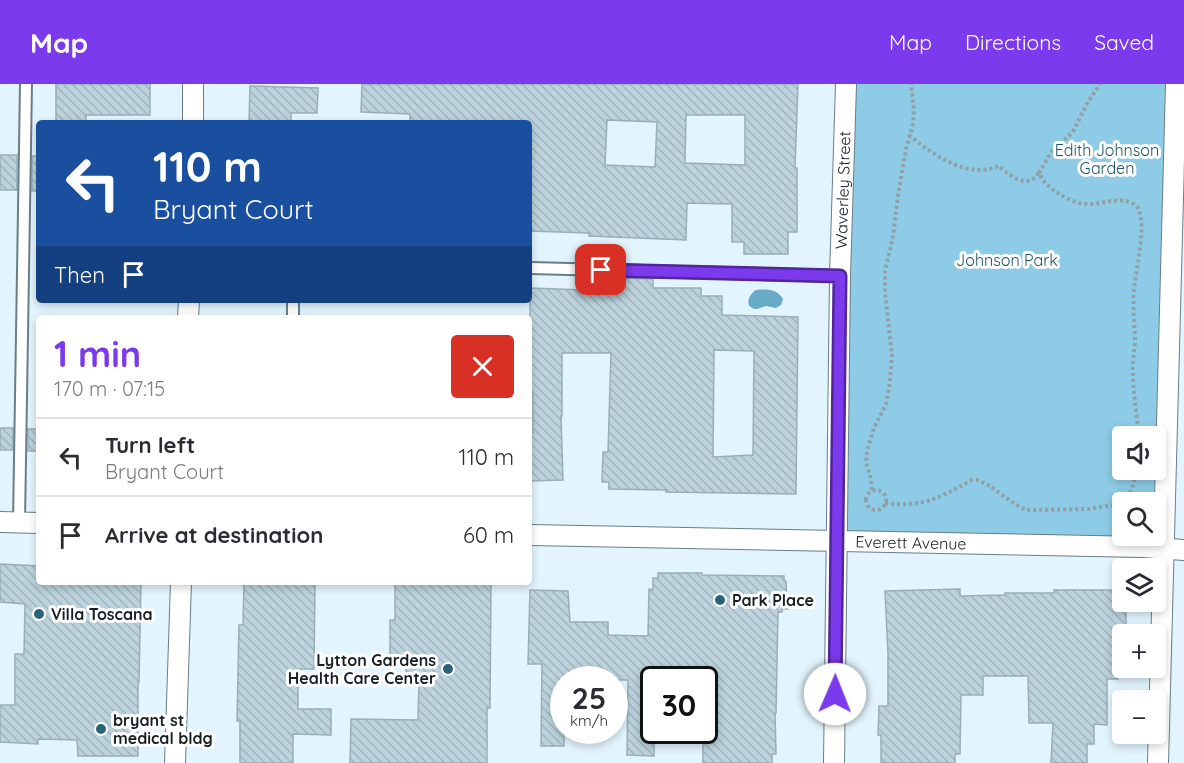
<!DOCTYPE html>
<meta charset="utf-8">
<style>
:root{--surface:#fff;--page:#f2f2f3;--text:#2b2b33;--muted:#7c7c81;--line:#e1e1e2;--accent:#7c3aed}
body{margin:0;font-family:Quicksand,sans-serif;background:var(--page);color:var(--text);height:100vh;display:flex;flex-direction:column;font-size:22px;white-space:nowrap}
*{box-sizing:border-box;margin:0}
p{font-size:20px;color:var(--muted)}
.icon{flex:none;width:33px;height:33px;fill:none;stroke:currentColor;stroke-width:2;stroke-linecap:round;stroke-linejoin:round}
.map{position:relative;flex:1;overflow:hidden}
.sheet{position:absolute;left:36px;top:231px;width:496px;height:270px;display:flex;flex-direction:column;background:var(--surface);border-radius:6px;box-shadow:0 3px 9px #0003}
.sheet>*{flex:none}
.guide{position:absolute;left:36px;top:36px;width:496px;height:183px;border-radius:6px;box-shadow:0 3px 9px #0003;background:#1a4fa0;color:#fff;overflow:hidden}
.controls{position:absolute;left:1112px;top:342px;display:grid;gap:12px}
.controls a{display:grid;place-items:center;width:54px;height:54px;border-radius:6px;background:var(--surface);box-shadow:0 3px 9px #0003;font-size:30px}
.speed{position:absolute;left:550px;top:582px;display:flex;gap:12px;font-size:30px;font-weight:700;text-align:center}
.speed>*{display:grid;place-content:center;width:78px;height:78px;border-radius:50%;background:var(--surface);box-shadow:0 3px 9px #0003;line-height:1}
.speed small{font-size:15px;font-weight:400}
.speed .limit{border:3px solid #111;border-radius:9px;background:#fff;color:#111}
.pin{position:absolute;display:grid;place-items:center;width:51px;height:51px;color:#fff;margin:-26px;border-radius:12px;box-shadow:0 3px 9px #0006}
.me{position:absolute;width:66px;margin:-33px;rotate:1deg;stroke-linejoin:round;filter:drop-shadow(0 0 4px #0008)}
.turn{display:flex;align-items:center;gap:21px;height:126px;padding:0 18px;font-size:27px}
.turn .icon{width:78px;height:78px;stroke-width:2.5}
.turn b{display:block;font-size:42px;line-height:51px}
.then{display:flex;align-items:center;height:57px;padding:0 18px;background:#0003;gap:12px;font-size:22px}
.round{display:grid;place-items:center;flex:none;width:63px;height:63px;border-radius:6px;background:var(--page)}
.head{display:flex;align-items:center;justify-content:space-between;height:102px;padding:0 18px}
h1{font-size:36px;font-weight:700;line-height:45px;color:var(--accent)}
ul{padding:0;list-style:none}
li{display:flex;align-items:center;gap:18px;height:78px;padding:0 18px;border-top:2px solid var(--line)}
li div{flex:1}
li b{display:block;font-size:22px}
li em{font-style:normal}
header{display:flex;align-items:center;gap:36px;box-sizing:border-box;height:84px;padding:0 30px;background:var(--accent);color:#fff}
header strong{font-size:28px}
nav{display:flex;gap:33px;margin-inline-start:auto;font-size:21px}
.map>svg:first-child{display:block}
.green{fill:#8dcbe6;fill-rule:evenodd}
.water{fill:#67abc7}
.building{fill:url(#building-back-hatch);stroke:#98aeb8;stroke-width:1.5;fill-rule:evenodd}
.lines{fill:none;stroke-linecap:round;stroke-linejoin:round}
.lane-casing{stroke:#697e87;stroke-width:14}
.street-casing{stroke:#697e87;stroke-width:22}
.path{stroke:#919fa6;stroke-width:4;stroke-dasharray:3 3;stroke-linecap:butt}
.lane{stroke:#fff;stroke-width:10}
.street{stroke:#fff;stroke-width:20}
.route-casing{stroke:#51269a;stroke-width:15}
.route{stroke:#7c3aed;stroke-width:10}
.poi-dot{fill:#28657c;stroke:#fff;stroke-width:2}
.labels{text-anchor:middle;stroke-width:6;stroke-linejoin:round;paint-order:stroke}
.park-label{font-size:16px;fill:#1c5367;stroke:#fff}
.street-label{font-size:16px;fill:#161f22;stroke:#fff}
.poi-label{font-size:16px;font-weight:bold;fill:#161f22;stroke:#fff;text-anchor:start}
</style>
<header>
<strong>Map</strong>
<nav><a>Map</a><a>Directions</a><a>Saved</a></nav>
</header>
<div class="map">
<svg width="1184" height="679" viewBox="0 0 1184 679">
<defs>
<pattern id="building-back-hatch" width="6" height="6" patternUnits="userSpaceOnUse" patternTransform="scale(1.5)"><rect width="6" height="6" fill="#bcd3dd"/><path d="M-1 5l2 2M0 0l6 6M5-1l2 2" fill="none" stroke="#a1b5bd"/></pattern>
</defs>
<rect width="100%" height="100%" fill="#e2f4fd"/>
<!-- green -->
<path class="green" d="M852,0H1170L1160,462L842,453ZM1122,352H1155V386H1122ZM1122,418H1155V452H1122Z"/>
<!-- water -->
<path class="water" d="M756,206C767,205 777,205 783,215L781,221L776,224C775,224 767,222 766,222C762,223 760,225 756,225C743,223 749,210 756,206Z"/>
<!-- building -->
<path class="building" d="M56,0H150V31H86V39H56Z
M362,0H798L795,84H797V148H788V170H744V158H732V120L687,119L686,156L589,152V149L530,147V39H410V30L361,28ZM686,31H745V81L685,79ZM607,36L657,38L655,83L605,81Z
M250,2L318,4L317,29H291V39H249Z
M0,71H17V106H0Z
M32,72H39V107H32Z
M587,193L653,195V204H701V212H722V231L798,233L796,410L666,408V406L609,405V398H602L603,368H608L611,269H562V332H561L563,396L530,397V349H533V309H530V204L586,206ZM714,266L754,267L753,371L713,373Z
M0,344H13V366H0Z
M28,345H39V367H28Z
M0,480L39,482V498H141L139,598H138V672H78L77,656L38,655V660L0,658V621H15V570H24L25,520L0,518Z
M658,489H702V491L784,492V497H786L787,525H782V528H778L776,629H775L776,670H772V679H703V648H712V596H654V672L627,671L628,596H564V662H541L542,580H528L530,506L568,507L570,538H608V551L648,552L649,505L653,506V494H658Z
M244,498H315L314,585H298V625H331V651L293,650V679H240V637H237L239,541H243Z
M395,498L491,499L490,624H487V679H350L351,635L418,636L419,596H406V574H390V536H395Z
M960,505V512L1005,511V509H1054V506H1119V518L1126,519V550H1122V557H1118V595H1107V641L1094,640V660H1087V679H1051L1053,639H1029L1028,592H983V611H961L960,670H955V679H881V651H878L879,622H888V570L885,507Z"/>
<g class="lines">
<defs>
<path id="lane" d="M530,184L840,192
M293,234V216
M19,438L26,0"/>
<g id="street">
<path d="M193,39V0"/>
<path d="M188,234L189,216"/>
<path d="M0,438L39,439"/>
<path id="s1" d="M530,451L1143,463L1184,466"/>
<path d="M175,679L181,498"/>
<path id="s2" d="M834,679L840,192L846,0"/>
<path d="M1158,679L1176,0"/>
</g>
</defs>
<!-- lane casing -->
<use href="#lane" class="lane-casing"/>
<!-- street casing -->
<use href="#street" class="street-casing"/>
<!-- path -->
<path class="path" d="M909,51C932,70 968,96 998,82C1007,88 1020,101 1031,96C1034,95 1036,92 1039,89C1044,99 1049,103 1058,109C1066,114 1076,120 1087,120C1102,121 1123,110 1136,122C1148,132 1137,182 1135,198C1132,216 1134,234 1135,252C1135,265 1132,277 1133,289C1133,310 1137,331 1139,352
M1039,89L1052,67L1073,48L1086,21L1100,0
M866 416a10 10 0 1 1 20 0a10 10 0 1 1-20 0Z
M872,406L870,391L866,379L867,367L874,344L886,320L889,305L892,271L885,209V187L893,153L898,111L906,65L913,40L914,26L911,0
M1126,415L1136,418
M885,419C924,424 940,413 972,396H978L988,401L1015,420L1026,426L1089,425L1119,420L1126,415L1132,405L1137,386"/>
<!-- lane -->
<use href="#lane" class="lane"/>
<!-- street -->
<use href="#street" class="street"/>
</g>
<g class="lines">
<defs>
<path id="route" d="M601,186L840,192L835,610"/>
</defs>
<!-- route casing -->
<use href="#route" class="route-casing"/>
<!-- route -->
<use href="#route" class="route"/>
</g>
<!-- markers -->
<g class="poi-dot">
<circle cx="720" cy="516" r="6"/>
<circle cx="39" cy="530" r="6"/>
<circle cx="448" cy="585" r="6"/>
<circle cx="101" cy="645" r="6"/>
</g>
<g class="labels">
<!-- park labels -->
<g class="park-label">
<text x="1107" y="72">Edith Johnson<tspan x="1107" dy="18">Garden</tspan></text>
<text x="1007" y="182">Johnson Park</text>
</g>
<!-- street labels -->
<g class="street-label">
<text dy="6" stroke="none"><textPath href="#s2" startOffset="573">Waverley Street</textPath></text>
<text dy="6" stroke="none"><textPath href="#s1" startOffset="381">Everett Avenue</textPath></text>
</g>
<!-- poi labels -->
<g class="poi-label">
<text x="732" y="522">Park Place</text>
<text x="51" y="536">Villa Toscana</text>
<text x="436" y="582" text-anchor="end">Lytton Gardens<tspan x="436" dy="18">Health Care Center</tspan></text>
<text x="113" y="642">bryant st<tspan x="113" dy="18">medical bldg</tspan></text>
</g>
</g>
</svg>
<div class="controls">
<a><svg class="icon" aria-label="sound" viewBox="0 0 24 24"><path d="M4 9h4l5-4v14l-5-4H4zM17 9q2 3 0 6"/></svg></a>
<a><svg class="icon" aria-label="search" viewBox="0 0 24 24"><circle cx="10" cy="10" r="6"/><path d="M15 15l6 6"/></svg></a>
<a><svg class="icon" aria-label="layers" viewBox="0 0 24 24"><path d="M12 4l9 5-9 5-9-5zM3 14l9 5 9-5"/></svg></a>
<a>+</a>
<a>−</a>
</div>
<div class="speed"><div>25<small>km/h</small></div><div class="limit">30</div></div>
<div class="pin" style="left:601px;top:186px;background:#d93025"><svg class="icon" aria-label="arrive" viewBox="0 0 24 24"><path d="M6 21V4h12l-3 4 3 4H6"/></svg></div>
<svg class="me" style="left:835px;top:610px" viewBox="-20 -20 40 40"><circle r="19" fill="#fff"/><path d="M0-13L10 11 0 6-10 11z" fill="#7c3aed"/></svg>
<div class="guide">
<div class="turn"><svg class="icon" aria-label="left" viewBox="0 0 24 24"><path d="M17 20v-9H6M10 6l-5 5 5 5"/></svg><div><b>110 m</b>Bryant Court</div></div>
<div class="then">Then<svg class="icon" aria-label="arrive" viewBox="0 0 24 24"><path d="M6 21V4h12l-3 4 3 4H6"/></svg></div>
</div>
<section class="sheet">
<div class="head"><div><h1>1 min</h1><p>170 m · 07:15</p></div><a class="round" style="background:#d93025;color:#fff"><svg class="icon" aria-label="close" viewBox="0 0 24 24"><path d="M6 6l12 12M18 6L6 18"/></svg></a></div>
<ul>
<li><svg class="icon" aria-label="left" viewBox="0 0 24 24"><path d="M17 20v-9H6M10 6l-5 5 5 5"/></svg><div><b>Turn left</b><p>Bryant Court</p></div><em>110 m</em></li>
<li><svg class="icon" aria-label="arrive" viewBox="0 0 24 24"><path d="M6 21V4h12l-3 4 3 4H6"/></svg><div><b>Arrive at destination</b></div><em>60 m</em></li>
</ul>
</section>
</div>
